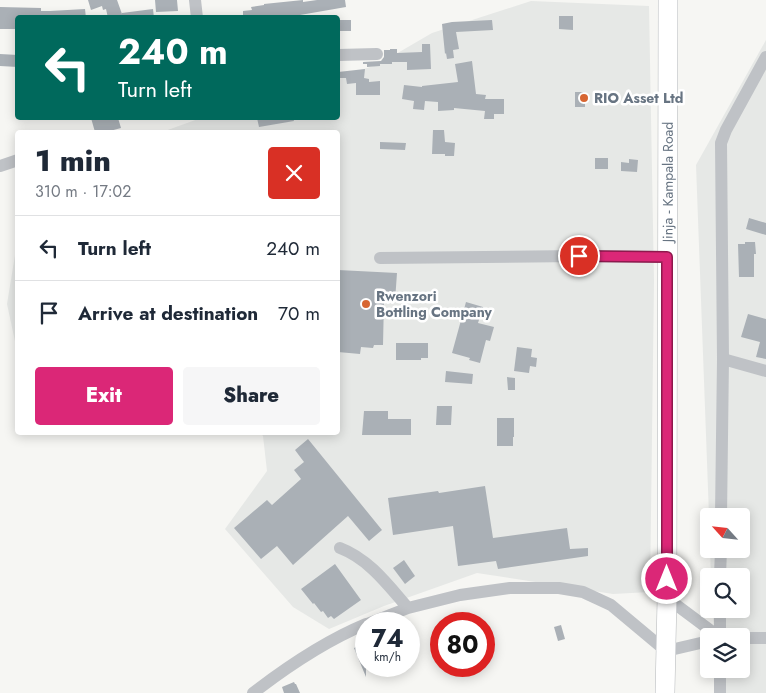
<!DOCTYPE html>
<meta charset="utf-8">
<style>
:root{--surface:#fff;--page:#f6f6f7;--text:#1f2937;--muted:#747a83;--line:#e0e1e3;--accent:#db2777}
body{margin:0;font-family:Jost,sans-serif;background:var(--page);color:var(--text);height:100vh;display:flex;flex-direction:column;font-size:19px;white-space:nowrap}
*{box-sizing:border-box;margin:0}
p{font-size:16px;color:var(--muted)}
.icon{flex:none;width:28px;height:28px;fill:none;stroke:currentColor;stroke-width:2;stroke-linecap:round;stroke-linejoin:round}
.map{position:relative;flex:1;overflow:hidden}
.panel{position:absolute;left:15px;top:130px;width:325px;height:305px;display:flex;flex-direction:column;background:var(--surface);border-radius:5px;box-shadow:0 2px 12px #0003}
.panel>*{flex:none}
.top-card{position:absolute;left:15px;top:15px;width:325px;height:105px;border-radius:5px;box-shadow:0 2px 12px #0003;background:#00695c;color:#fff;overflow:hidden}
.needle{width:32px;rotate:297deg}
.tools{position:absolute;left:700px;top:508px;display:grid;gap:10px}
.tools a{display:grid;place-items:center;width:50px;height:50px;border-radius:5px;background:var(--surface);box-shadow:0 2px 12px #0003;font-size:25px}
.speed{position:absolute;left:355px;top:612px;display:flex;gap:10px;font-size:25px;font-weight:700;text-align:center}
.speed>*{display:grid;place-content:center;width:65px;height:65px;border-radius:50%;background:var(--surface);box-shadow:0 2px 12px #0003;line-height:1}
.speed small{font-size:12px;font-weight:400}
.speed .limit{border:8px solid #d22;background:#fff;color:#111}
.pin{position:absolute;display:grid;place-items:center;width:42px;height:42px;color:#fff;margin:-21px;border:2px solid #fff;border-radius:50%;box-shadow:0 1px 5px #0007}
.me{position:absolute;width:55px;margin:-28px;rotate:0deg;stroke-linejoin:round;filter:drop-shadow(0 0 4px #0008)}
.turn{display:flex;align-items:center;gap:18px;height:105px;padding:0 20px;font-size:22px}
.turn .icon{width:65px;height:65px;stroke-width:2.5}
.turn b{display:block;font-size:35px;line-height:42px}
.round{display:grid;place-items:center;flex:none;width:52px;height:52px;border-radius:5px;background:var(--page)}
.overview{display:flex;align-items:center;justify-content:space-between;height:85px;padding:0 20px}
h1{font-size:30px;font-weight:800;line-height:38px}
.cta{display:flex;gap:10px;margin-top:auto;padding:10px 20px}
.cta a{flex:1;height:58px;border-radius:5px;background:var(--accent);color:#fff;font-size:20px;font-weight:800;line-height:58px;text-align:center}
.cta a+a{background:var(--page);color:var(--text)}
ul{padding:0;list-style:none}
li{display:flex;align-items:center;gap:15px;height:65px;padding:0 20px;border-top:1px solid var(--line)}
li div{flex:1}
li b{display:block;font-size:19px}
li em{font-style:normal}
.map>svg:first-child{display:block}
.built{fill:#e6e8e6}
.building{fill:#aab0b6}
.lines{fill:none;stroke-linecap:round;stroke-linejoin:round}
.highway-casing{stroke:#b4b7ba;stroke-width:20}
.minor{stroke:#bfc2c6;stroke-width:12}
.highway{stroke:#fff;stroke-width:19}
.route-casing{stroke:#8e194d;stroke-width:12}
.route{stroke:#db2777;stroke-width:9}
.poi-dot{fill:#d76632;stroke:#fff;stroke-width:2}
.labels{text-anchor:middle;stroke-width:5;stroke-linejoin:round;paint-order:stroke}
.poi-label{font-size:14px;font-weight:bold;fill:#677482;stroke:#fff;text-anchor:start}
.street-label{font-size:14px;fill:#677482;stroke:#fff}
</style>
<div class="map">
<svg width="766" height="693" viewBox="0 0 766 693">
<rect width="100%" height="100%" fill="#f6f6f3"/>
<!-- built -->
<path class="built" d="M531,1L649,6L654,281L650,592L613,594L477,573L384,606L329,629L293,607L225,529L267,471L263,436L261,433L338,432V132H162L201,118H338V77L377,65L432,33Z
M766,40V693H716L715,669H741V636H714L713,609H741V576H711L710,549H741V516H709L696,165Z
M17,243L18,347H17L16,346L7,304Z"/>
<!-- building -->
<path class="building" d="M88,0H117L122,14V13L153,9L154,18H108L106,9L103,10L102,6L91,10Z
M155,0H177L178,11L156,12Z
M303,0V2L317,0H345L346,7L300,15V18H243V11L252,10L251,7L264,5V4Z
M0,7L41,8V11H50L85,9L86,18H18V29H0Z
M559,16H573V30L559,29Z
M339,20H351V31H339Z
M492,20L493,30L456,32L459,49L453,50L454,58L447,59L446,53L445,54L442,24L452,22Z
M422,44H430L431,69L407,70V62H392V64H380V66L367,67V64H363V62L381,61L384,57V50H390V49H397V53L422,52Z
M0,54L18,55V67L0,66Z
M472,61L476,94L486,95L485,99H504V114H494V119H484L485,111L454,108V110L438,111V102L425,101L424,110L413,109L414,101L402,99L404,85L422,87V86L458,82L455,64Z
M365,69L364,78L369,79V82L380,81V95H356V83L347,84L346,78H338V72Z
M575,92H585V107H575Z
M91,118H118L121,128L106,132H95Z
M257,118H293L294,121L259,127Z
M433,130H444L445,142L455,143L454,156H445V154H432Z
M380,142L406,143L405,150L380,149Z
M595,158H608V169H595Z
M629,159L638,160L637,172L621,171V162L629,163Z
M749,218L766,223V235L746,229Z
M745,242H755L756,254H754V277H739L738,244H745Z
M338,270L397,273L395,301L384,300L383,345H374L373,348L361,347L360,354L338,352Z
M466,302L483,307L478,323L494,327L490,341L486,340L480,363L469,360L470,358L452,353Z
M748,314L766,319V359L756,357L760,342L741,337Z
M396,343H428V358H421V360H396Z
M517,347L532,349L531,357L537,358L536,367L530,366L529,373L514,371Z
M446,371L473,374L472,384L445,382Z
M507,377L515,378V390H508Z
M437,406H452L451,425H436Z
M364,411H388V419H411V435H362Z
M497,418H514V437H513V446H497Z
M308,439L382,530L369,541L348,516L293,565L277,546L261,559L234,528L267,500L272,505L301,479L294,470L304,462L295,450Z
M485,486L493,538L567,528L570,549L588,548V556L498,569L496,561L458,566L453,526L393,535L388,498L438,491L439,493Z
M404,560L415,576L405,584L393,568Z
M335,564L361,600L334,619L331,616L328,618L323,611L321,612L314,603L313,604L301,589Z
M702,577H709V599H703Z
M561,625L565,639L558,641L554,627Z
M366,642V677L354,648Z
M294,682L295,684H296L300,693H284L282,687Z"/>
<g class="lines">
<defs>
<g id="highway">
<path id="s1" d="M665,693L667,598L668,0"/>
</g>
</defs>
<!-- highway casing -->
<use href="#highway" class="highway-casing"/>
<!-- minor -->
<path class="minor" d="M195,0L197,18
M338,55L377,54
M0,166L18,160
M380,258L579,256L667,257
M723,359L721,143L726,130L766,57
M721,516L723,359L766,371
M340,548C369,559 388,585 408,608
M720,576L721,549
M667,598L718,636
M367,624L408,608L460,595L510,588H559L583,592L611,605L666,651L709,641
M720,636V609
M741,638H766
M720,669V693
M253,693C288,666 325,641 366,624"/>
<!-- highway -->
<use href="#highway" class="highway"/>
</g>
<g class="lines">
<defs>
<path id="route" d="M579,256L667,257V579"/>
</defs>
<!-- route casing -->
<use href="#route" class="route-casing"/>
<!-- route -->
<use href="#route" class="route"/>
</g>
<!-- markers -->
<g class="poi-dot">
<circle cx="584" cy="98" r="5"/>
<circle cx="366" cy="304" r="5"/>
</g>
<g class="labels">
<!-- poi labels -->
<g class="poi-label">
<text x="594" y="103">RIO Asset Ltd</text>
<text x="376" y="301">Rwenzori<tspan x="376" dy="16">Bottling Company</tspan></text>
</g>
<!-- street labels -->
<g class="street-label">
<text dy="5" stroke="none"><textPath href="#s1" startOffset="511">Jinja - Kampala Road</textPath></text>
</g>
</g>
</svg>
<div class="tools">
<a><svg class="needle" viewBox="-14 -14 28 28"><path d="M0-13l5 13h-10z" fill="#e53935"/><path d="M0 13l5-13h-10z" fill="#747a83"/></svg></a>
<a><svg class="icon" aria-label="search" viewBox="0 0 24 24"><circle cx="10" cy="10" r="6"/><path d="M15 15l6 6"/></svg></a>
<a><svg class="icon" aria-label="layers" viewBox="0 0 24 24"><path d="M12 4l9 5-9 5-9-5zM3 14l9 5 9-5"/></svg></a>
</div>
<div class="speed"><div>74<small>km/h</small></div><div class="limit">80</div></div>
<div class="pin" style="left:579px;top:256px;background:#d93025"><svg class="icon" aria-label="arrive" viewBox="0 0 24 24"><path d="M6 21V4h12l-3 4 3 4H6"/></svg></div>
<svg class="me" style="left:667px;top:579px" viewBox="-20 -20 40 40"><circle r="17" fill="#db2777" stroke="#fff" stroke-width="3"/><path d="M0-11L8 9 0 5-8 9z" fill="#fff"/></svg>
<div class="top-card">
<div class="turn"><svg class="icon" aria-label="left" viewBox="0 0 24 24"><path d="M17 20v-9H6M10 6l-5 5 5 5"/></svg><div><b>240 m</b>Turn left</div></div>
</div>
<section class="panel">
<div class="overview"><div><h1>1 min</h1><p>310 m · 17:02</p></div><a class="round" style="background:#d93025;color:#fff"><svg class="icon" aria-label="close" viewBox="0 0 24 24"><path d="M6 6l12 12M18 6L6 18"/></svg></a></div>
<ul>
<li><svg class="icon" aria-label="left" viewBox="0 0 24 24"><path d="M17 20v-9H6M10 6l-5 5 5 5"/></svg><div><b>Turn left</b></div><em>240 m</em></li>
<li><svg class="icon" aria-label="arrive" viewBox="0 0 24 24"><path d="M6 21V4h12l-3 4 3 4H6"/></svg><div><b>Arrive at destination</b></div><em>70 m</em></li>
</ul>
<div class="cta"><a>Exit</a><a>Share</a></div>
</section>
</div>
